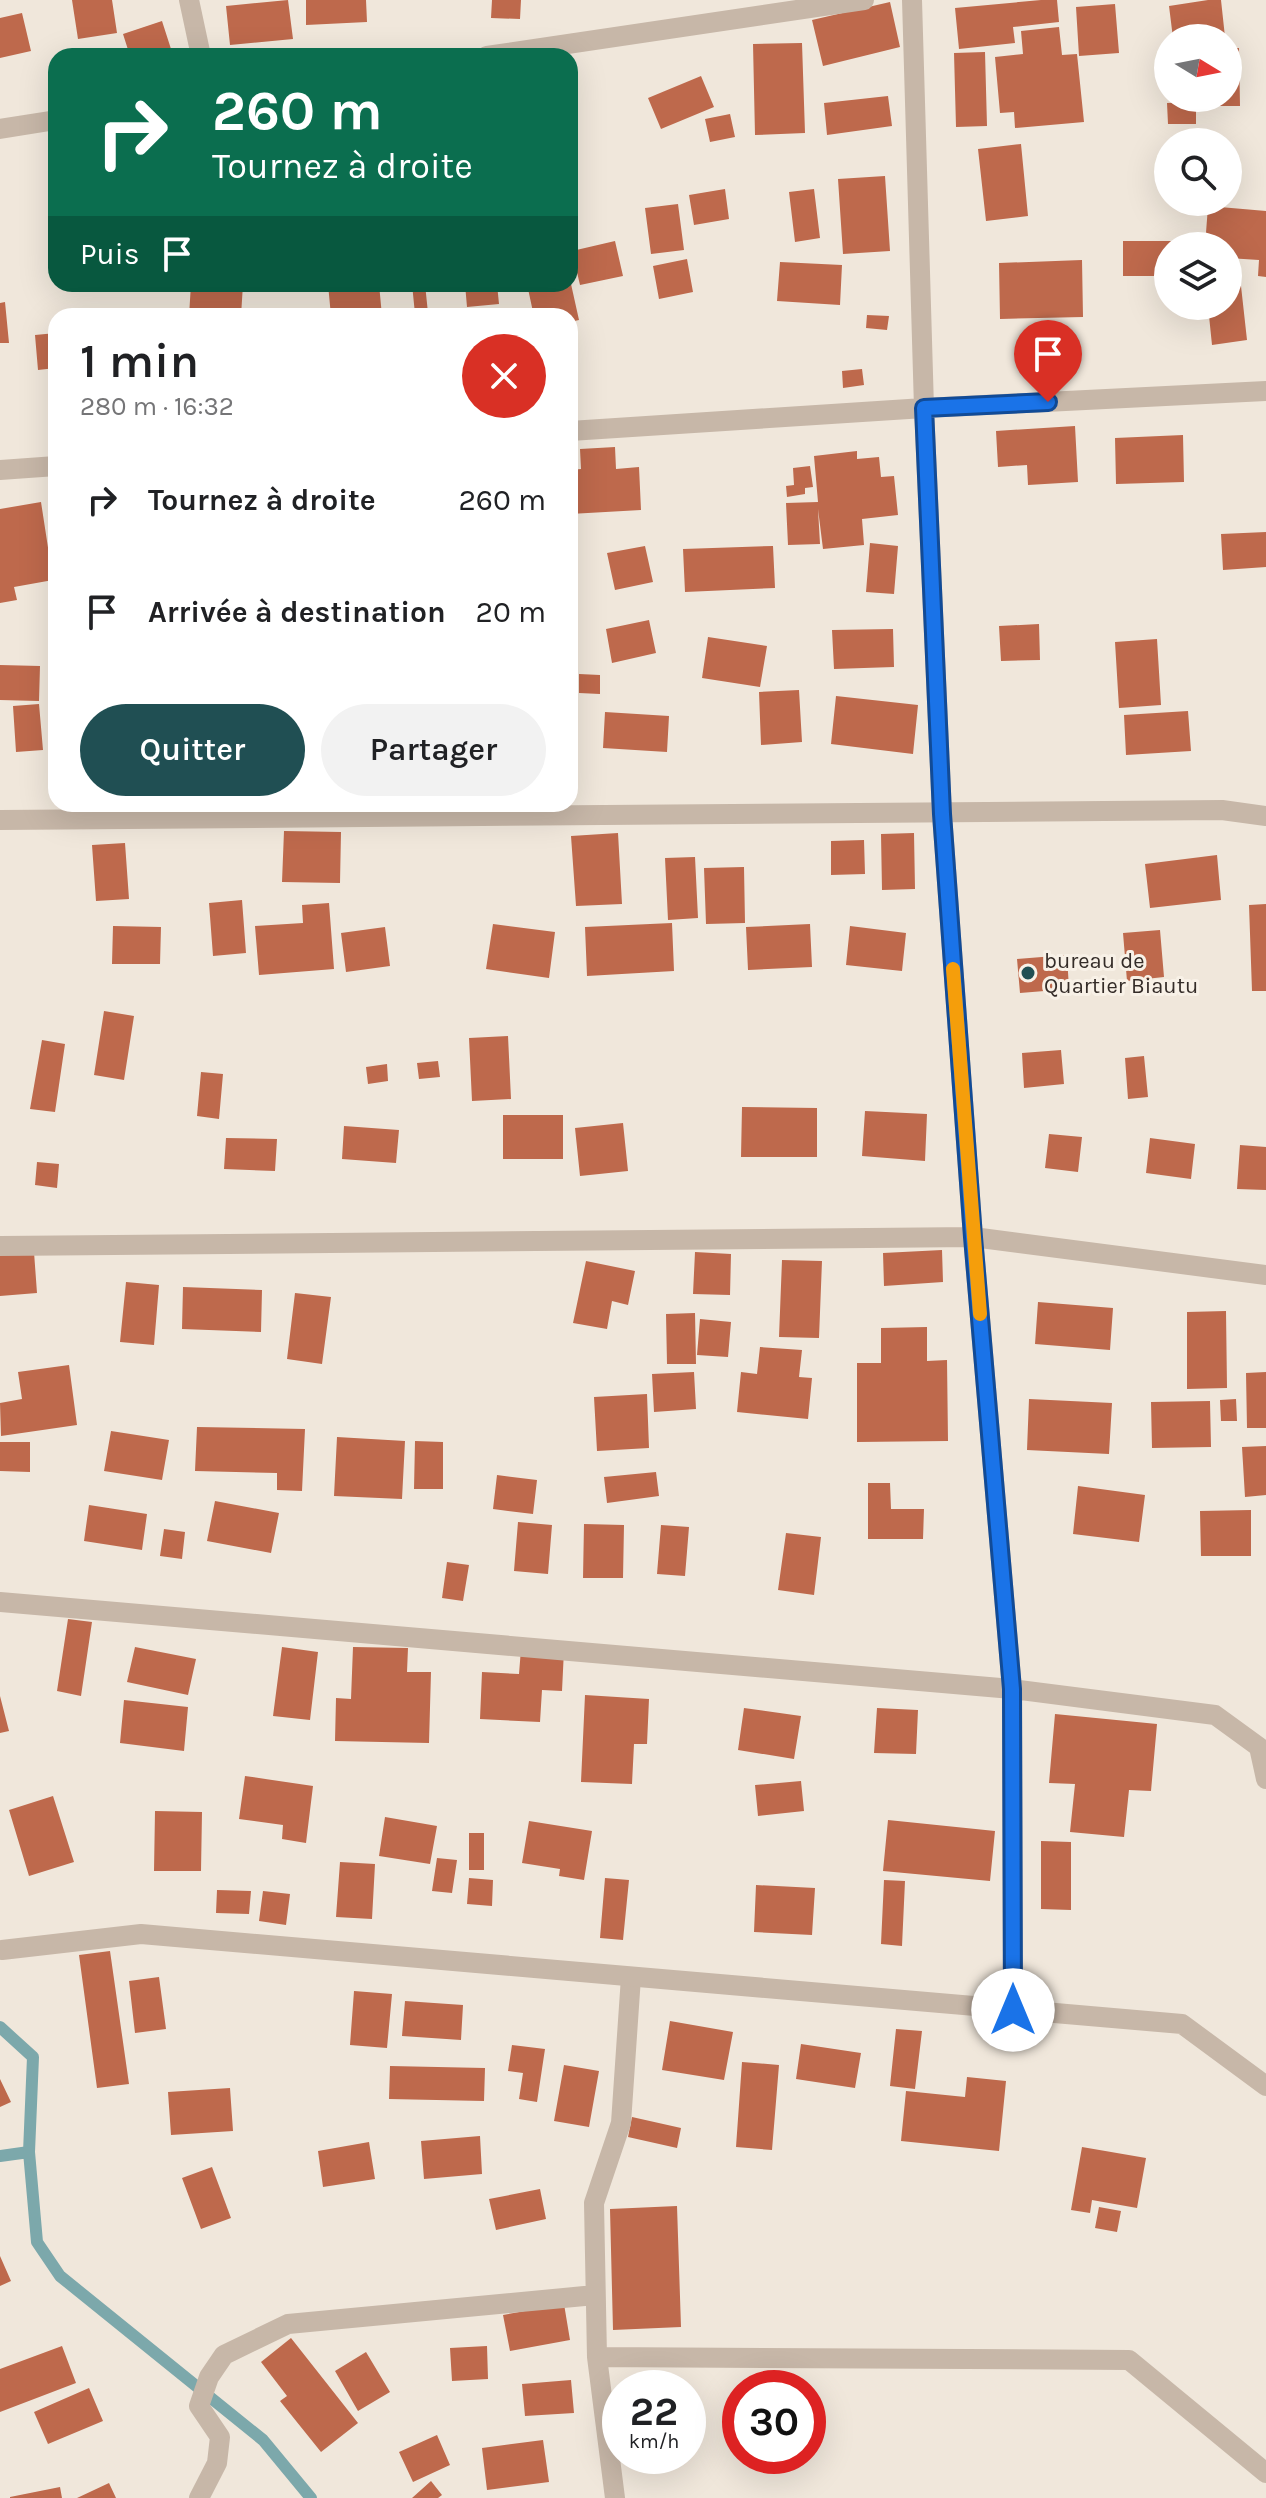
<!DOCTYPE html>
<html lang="fr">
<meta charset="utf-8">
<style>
:root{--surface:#fff;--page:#f2f2f2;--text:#202124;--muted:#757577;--accent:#204f53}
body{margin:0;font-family:Karla,sans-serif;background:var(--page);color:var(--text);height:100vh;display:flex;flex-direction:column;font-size:30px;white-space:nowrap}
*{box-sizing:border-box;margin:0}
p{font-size:26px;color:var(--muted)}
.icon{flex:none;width:44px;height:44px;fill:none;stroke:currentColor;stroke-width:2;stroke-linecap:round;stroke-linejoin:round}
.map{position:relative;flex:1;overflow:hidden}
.panel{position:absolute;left:48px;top:308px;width:530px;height:504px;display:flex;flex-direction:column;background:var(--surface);border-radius:24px;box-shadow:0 8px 32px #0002}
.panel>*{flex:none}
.hud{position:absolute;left:48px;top:48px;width:530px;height:244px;border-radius:24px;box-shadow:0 8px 32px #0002;background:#0b6e4f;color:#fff;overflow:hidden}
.needle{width:52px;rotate:100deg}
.controls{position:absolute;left:1154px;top:24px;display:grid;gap:16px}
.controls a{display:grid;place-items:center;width:88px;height:88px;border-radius:50%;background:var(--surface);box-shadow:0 8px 32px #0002;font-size:40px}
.speed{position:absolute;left:602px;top:2370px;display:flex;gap:16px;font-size:40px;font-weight:700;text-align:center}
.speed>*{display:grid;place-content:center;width:104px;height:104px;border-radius:50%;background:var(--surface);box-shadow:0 8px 32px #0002;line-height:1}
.speed small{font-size:20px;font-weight:400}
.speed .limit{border:12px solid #d22;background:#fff;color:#111}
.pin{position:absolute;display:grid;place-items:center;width:68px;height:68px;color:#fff;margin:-82px -34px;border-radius:50% 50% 50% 0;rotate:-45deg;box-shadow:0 0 8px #0007}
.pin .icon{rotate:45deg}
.me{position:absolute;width:88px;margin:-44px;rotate:0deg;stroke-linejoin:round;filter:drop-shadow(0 0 6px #0008)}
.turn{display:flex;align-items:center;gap:28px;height:168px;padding:0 32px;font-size:36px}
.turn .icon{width:104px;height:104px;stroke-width:2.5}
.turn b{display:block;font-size:56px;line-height:68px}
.then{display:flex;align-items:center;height:76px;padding:0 32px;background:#0003;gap:16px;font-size:30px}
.round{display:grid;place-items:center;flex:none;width:84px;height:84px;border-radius:42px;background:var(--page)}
.headline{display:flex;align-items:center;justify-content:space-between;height:136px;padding:0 32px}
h1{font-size:48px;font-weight:600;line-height:60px}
.action{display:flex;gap:16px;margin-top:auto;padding:16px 32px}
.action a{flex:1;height:92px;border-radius:48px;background:var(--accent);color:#fff;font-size:32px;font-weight:600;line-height:92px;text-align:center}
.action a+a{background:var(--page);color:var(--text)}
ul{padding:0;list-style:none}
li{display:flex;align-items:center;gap:24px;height:112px;padding:0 32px}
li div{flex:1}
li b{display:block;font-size:30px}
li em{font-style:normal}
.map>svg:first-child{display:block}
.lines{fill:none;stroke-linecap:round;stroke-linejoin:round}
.stream{stroke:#7ca8ab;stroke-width:12}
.building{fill:#be694c}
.service{stroke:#c7b7a8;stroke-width:20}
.minor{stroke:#c7b7a8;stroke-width:20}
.route-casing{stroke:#114b97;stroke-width:20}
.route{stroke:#1a73e8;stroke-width:14}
.slow{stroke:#f59e0b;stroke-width:14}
.poi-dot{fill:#204f53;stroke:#f8f1e7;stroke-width:3}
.labels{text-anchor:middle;stroke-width:6;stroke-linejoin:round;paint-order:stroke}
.poi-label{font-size:22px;fill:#342c28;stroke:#f8f1e7;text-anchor:start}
</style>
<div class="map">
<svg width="1266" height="2498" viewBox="0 0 1266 2498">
<rect width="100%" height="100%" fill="#f0e7db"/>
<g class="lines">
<!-- stream -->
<path class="stream" d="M0,2027L33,2057L29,2152L37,2242L60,2276L263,2440L311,2498
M0,2156L29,2152"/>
</g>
<!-- building -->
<path class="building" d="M72,0H112L117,33L78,39Z
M288,0L293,39L230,45L226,6Z
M306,0H366L367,22L306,25Z
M492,0H521L520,19L491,18Z
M1041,0H1057L1059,22L1013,27L1015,43L959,49L955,8Z
M1208,0H1221L1225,37L1173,38L1169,6Z
M890,2L900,47L823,66L812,20Z
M1115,4L1119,53L1079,56L1076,7Z
M22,13L31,51L0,58V18Z
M162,21L171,49L149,56H130L123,34Z
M1059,27L1062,55L1077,54L1084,122L1015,128L1014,112L1000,113L995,57L1023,54L1021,31Z
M802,43L805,133L755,135L753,44Z
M1228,48H1239L1240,106H1202V98H1228Z
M985,52L987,126L956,127L954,53Z
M701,76L714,107L661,129L648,98Z
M888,96L892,126L827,135L824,103Z
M1196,102V124H1168L1167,103Z
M730,114L735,137L710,142L705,119Z
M1021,144L1028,216L986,221L978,149Z
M885,176L890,251L843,254L838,179Z
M725,189L729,219L694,225L689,195Z
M814,189L820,238L795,242L789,192Z
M678,204L684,250L651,254L645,208Z
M1208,206L1266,211V277L1258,276L1259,260L1228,258V246H1205Z
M615,241L623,276L580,285L572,251Z
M1123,241H1185V246H1168V276H1123Z
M687,259L693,292L659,299L653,266Z
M1082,260L1083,317L1000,319L999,263Z
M780,262L842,265L840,305L777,301Z
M191,284H243L241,316H189Z
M328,284H379L382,316H331Z
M412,284H425L428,313L415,314Z
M465,284H497L499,304L467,307Z
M527,284H571L579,320L570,322V316H548L546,309L533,312Z
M1241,286L1247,340L1212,345L1208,306H1228V288Z
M5,302L9,343H0V303Z
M867,315L889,316L887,330L866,328Z
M56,333V368L38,370L35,335Z
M862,369L864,385L843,388L842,371Z
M1075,426L1078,482L1028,485L1027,465L998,467L996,431Z
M1183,435L1184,482L1116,484L1115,438Z
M615,447L616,469L639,467L641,510L570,514V470L581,469L580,449Z
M857,451V459L879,457L881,477L894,476L898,515L862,519L864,545L823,549L818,509L820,544L788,545L786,503L818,502L814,456Z
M810,466L813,487L805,488V494L787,497L786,486L794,485L793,468Z
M41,502L53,580L14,587L17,600L0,603V509Z
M1266,532V567L1223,570L1221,534Z
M870,543L898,546L894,594L866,592Z
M645,546L653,582L615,590L607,553Z
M773,546L775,588L685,592L683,549Z
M649,620L656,653L612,663L606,629Z
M1039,624L1040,660L1001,661L999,626Z
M893,629L894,667L834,669L832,630Z
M708,637L767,646L760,687L702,678Z
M1157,639L1161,705L1119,708L1115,642Z
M0,665L40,666L39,701L0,700Z
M579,674L600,675V694L579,693Z
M799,690L802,742L761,745L759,692Z
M836,696L918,705L913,754L831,744Z
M39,704L43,750L16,752L13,706Z
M1188,711L1191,751L1126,755L1124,715Z
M605,712L669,716L667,752L603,748Z
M284,831L341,832L340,883L282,882Z
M618,833L622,904L576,906L571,836Z
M914,833L915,889L882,890L881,834Z
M864,840L865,874L831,875V841Z
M125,843L129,899L96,901L92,845Z
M1217,855L1221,900L1150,908L1145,864Z
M695,857L698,918L668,920L665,858Z
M744,867L745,923L706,924L704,868Z
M242,900L246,953L213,956L209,903Z
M329,903L334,969L259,975L255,926L303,923L302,905Z
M1266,904V991H1252L1249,905Z
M672,923L674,971L587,976L585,927Z
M493,924L555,932L549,978L486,969Z
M810,924L812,967L748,970L746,927Z
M113,926L161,927L160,964H112Z
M850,926L906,933L902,971L846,965Z
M385,927L390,966L346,972L341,933Z
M1160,930L1164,977L1127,981L1123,933Z
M1067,955L1069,989L1020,993L1017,959Z
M104,1011L134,1016L124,1080L94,1075Z
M508,1036L511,1099L472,1101L469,1038Z
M42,1040L65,1044L55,1112L30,1109Z
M1061,1050L1064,1084L1024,1088L1022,1053Z
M1144,1056L1148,1097L1128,1099L1125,1058Z
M438,1061L440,1077L419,1079L417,1063Z
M387,1064L388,1081L368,1084L366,1067Z
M201,1072L223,1074L219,1119L197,1116Z
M742,1107L817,1108V1157H741Z
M865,1111L927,1114L925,1161L862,1156Z
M503,1115H563V1159H503Z
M623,1123L628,1171L580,1176L575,1128Z
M344,1126L399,1130L396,1163L342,1159Z
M1049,1134L1082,1137L1078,1172L1045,1168Z
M226,1138L277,1139L275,1171L224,1169Z
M1150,1138L1195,1144L1191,1179L1146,1173Z
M1240,1145L1266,1147V1190L1237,1189Z
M37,1162L59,1164L57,1188L35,1185Z
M942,1250L943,1282L884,1286L883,1253Z
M34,1252L37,1293L0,1296V1255Z
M695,1252L731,1254L730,1295L693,1294Z
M782,1260L822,1261L819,1338L779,1337Z
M586,1261L635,1271L628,1305L612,1301L607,1329L573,1323Z
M126,1282L159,1285L154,1345L120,1342Z
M183,1287L262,1290L261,1332L182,1329Z
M295,1293L331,1297L322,1364L287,1359Z
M1038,1302L1113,1308L1110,1350L1035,1344Z
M1226,1311L1227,1388L1187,1389V1312Z
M695,1313L696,1364H667L666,1314Z
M700,1319L731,1322L728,1357L697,1355Z
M927,1327V1361L947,1360L948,1441L857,1442V1363H881V1328Z
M760,1347L802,1350L799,1377L812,1378L808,1419L737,1412L741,1372L757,1374Z
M69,1365L77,1425L1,1436L0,1403L22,1399L18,1372Z
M694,1372L696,1409L654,1412L652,1374Z
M1266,1372V1428H1247L1246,1373Z
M647,1394L649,1448L597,1451L594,1397Z
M1029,1399L1112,1403L1109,1454L1027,1450Z
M1236,1399L1237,1421H1221L1220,1400Z
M1210,1401L1211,1447L1152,1448L1151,1402Z
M197,1427L305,1429L302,1491L277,1490V1473L195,1471Z
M111,1431L169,1440L162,1480L104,1471Z
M337,1437L405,1441L402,1499L334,1496Z
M415,1441L443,1442V1489H414Z
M0,1442H30V1472L0,1471Z
M1266,1446V1495L1245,1497L1242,1447Z
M656,1472L659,1496L607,1503L604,1477Z
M497,1475L537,1480L533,1514L493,1509Z
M868,1483H890L891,1509H924L923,1539H868Z
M1078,1486L1145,1495L1139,1542L1073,1534Z
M215,1501L279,1513L271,1553L207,1541Z
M89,1505L147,1514L142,1550L84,1541Z
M1251,1510V1556H1201L1200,1511Z
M518,1522L552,1525L548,1574L514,1571Z
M584,1524L624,1525L623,1578H583Z
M661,1525L689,1527L685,1576L657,1574Z
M164,1529L185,1532L182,1559L160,1556Z
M786,1533L821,1537L814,1595L778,1590Z
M447,1562L469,1565L463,1601L442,1598Z
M68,1619L92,1622L81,1696L57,1691Z
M135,1647L196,1659L188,1695L127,1682Z
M282,1647L318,1652L310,1720L273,1716Z
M353,1647L408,1648L407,1672H431L429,1743L335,1741L336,1698L351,1699Z
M521,1649L564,1650L562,1691L542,1690L540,1722L480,1719L482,1672L519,1674Z
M585,1695L649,1699L647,1744H634L632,1784L581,1782Z
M0,1696L9,1731L0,1733Z
M124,1700L188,1707L184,1751L120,1743Z
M744,1708L801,1716L794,1759L738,1750Z
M877,1708L918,1710L916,1754L874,1753Z
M1055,1714L1157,1724L1151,1791L1129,1790L1124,1837L1070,1832L1075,1784L1049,1783Z
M245,1776L313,1786L306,1843L282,1839L283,1825L239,1819Z
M801,1781L804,1811L758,1816L755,1785Z
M53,1796L74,1862L29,1876L9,1810Z
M155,1811L202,1812L201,1871H154Z
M385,1817L437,1826L430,1864L379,1856Z
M888,1820L995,1831L990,1881L883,1871Z
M529,1821L592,1831L584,1880L559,1876L560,1869L522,1863Z
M469,1833H484V1870H469Z
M1041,1841L1071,1842V1910L1041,1909Z
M437,1858L457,1860L452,1893L432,1891Z
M340,1862L375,1864L372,1919L336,1917Z
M469,1878L493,1880L492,1906L467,1904Z
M605,1878L629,1880L623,1940L600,1938Z
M884,1880L905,1881L902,1946L881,1944Z
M756,1885L815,1888L812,1935L754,1932Z
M217,1890L251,1891L249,1914L216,1913Z
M263,1891L290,1894L286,1925L259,1921Z
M110,1951L129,2084L97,2088L79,1955Z
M159,1977L166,2029L135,2033L129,1981Z
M354,1991L392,1994L387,2048L350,2045Z
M405,2001L463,2005L461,2040L402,2036Z
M670,2021L733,2032L724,2080L662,2070Z
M896,2029L922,2031L915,2089L890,2086Z
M801,2044L861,2053L855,2088L796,2079Z
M512,2045L545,2049L537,2102L519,2099L523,2073L508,2071Z
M742,2062L779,2065L772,2150L736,2147Z
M564,2065L599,2071L589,2127L554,2121Z
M390,2066L485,2068L484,2101L389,2099Z
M967,2077L1006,2081L999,2151L901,2141L906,2091L965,2097Z
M0,2079L11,2102L0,2107Z
M230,2088L233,2131L171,2135L168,2092Z
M632,2117L681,2128L677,2148L628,2137Z
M480,2136L482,2174L424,2179L421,2141Z
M369,2142L375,2179L323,2187L318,2151Z
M1082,2147L1146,2158L1137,2208L1092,2200L1090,2213L1071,2210Z
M212,2167L231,2218L201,2229L182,2178Z
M540,2189L546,2219L496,2230L489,2199Z
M677,2206L681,2327L613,2330L610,2209Z
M1099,2207L1121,2211L1117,2232L1095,2228Z
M0,2256L11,2281L0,2286Z
M564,2304L570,2340L510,2351L503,2315Z
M291,2338L358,2423L321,2452L280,2401L287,2396L261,2362Z
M62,2346L76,2383L0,2412V2369Z
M487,2346L488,2379L452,2381L450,2348Z
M366,2352L390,2392L358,2411L335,2371Z
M571,2380L574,2413L525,2416L522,2384Z
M89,2388L103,2421L48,2444L34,2412Z
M437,2435L450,2465L413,2482L399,2452Z
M543,2440L549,2482L487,2490L482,2448Z
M431,2481L442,2495L438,2498H412Z
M109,2483L116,2498H77Z
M60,2487L62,2498H10V2497Z"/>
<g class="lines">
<!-- service -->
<path class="service" d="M597,2357L1129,2360L1266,2473
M199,2498L217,2463L220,2437L199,2406L209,2377L224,2355L288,2324L595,2295
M615,2498L597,2357L594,2203L621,2123L631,1977"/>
<!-- minor -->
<path class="minor" d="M189,0L201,56
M912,0L924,408L942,814L973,1237L1012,1689L1013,2010
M487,56L864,0
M0,129L56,120
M570,431L924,408L1266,391
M0,470L56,466
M0,820L1222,810L1266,816
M0,1246L973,1237L1266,1275
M0,1602L1012,1689L1215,1715L1259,1747L1266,1779
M2,1950L141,1934L1182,2024L1266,2086"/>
</g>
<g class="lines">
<defs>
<path id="route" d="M1013,2010L1012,1689L973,1237L942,814L924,408L1048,402"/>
</defs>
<!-- route casing -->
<use href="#route" class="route-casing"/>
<!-- route -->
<use href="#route" class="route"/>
<!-- slow -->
<path class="slow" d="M953,969L980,1314"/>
</g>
<!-- markers -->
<circle class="poi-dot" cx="1028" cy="973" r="8"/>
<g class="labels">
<!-- poi labels -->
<g class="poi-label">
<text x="1044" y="968">bureau de<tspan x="1044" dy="25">Quartier Biautu</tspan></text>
</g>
</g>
</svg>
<div class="controls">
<a><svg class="needle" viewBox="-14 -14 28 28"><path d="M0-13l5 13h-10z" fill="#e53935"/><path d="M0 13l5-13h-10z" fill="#757577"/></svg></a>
<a><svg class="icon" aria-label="search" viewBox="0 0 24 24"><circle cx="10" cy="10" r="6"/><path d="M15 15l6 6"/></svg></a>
<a><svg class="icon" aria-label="layers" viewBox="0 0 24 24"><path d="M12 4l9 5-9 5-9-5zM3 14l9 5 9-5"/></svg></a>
</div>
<div class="speed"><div>22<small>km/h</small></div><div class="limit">30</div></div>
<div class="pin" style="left:1048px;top:402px;background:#d93025"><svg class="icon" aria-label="arrive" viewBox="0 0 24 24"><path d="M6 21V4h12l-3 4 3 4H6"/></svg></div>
<svg class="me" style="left:1013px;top:2010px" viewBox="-20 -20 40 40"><circle r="19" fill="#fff"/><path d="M0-13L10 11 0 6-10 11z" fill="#1a73e8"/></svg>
<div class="hud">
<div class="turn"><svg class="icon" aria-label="right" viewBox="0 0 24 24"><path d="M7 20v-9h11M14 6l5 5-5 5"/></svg><div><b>260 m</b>Tournez à droite</div></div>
<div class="then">Puis<svg class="icon" aria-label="arrive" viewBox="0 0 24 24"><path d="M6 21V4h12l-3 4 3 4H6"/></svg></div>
</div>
<section class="panel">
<div class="headline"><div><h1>1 min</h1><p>280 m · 16:32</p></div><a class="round" style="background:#d93025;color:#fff"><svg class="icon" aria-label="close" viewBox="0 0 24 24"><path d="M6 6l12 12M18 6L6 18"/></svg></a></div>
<ul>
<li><svg class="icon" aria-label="right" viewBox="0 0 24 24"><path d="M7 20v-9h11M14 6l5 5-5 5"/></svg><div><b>Tournez à droite</b></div><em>260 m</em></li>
<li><svg class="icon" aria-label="arrive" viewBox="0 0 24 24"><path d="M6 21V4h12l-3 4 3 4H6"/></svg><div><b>Arrivée à destination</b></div><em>20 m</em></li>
</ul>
<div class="action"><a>Quitter</a><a>Partager</a></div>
</section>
</div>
